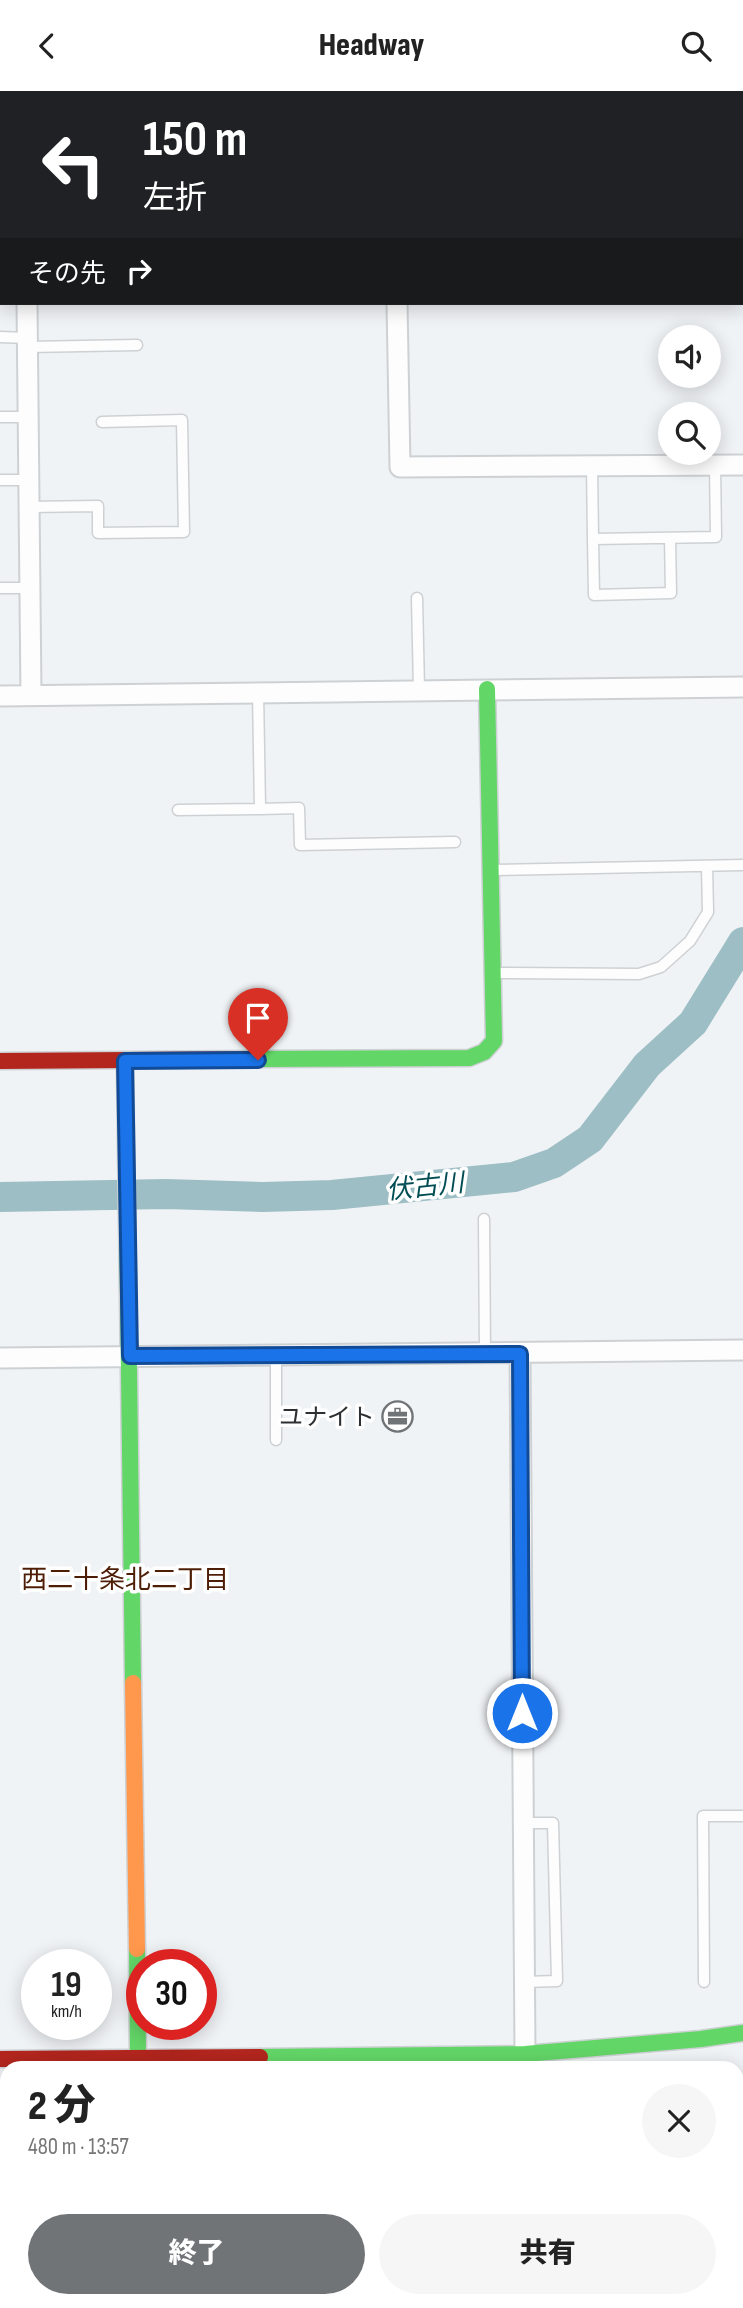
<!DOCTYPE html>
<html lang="ja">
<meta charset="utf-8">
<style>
:root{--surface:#fff;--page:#f6f6f6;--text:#222;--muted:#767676;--accent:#717477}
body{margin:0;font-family:"Sofia Sans Condensed","Noto Sans JP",sans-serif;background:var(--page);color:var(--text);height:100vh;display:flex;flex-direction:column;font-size:26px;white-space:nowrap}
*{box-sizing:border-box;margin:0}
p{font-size:23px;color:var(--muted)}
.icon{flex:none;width:38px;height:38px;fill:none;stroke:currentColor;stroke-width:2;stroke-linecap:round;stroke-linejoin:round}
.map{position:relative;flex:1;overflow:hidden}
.drawer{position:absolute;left:0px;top:1970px;width:744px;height:247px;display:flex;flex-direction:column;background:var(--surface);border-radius:21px 21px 0 0;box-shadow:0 4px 18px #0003}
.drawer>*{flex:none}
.top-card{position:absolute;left:0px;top:0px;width:744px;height:214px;box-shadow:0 4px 18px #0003;background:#202124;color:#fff;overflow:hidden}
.fabs{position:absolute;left:658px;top:234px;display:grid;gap:14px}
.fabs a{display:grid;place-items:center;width:63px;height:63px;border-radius:50%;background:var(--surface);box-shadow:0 4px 18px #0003;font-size:35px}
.speed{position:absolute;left:21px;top:1858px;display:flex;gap:14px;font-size:35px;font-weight:700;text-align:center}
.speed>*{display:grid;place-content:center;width:91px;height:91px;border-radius:50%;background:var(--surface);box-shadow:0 4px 18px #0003;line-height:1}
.speed small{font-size:18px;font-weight:400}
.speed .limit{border:10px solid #d22;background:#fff;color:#111}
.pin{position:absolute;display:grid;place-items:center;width:60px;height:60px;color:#fff;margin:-72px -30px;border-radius:50% 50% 50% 0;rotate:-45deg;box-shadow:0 0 7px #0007}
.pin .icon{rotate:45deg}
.me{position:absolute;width:77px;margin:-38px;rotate:0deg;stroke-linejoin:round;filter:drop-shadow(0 0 5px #0008)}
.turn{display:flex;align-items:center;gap:24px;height:147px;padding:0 28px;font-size:32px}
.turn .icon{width:91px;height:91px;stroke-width:2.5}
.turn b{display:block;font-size:49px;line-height:60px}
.then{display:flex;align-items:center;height:66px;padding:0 28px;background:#0003;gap:14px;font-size:26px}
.round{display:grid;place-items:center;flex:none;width:74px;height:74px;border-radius:37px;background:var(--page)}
.head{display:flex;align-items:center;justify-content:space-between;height:119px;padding:0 28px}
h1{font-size:42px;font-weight:800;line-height:52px}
.action{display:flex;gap:14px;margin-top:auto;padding:14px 28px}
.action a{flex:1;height:80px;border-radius:42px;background:var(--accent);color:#fff;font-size:28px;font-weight:800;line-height:80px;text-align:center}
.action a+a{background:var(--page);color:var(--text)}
header{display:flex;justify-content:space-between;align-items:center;height:91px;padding:0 28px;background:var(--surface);font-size:32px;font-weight:800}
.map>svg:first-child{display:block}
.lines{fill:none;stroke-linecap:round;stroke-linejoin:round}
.river{stroke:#9cbec4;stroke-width:30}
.lane-casing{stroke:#ced1d3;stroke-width:13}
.street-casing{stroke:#ced1d3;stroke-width:23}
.fast-casing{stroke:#ced1d3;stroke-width:19}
.slow-casing{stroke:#ced1d3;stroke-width:19}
.jam-casing{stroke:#ced1d3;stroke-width:19}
.lane{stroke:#fdfdfe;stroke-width:10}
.street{stroke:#fdfdfe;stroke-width:19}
.fast{stroke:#63d668;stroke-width:16}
.slow{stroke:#ff974d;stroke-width:16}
.jam{stroke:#b3261e;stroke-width:16}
.route-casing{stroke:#114b97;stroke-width:18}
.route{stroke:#1a73e8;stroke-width:12}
.labels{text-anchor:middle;stroke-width:7;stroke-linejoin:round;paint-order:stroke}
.poi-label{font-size:24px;fill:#2d3032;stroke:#fff;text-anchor:end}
.water-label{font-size:26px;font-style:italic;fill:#024d54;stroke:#fff}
.neighbourhood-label{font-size:26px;fill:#4d1e05;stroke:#fff}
</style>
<header><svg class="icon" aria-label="back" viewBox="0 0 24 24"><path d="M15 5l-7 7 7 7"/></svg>Headway<svg class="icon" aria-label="search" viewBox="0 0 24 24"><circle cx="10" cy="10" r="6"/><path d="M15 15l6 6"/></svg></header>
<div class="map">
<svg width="743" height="2217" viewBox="0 0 743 2217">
<rect width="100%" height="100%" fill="#f0f3f6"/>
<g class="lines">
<!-- river -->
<path class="river" d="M0,1106L166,1103L263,1106L332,1104L514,1086L554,1072L590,1048L647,974L693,932L743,851"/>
<defs>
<path id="lane" d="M124,0V2
M199,0V2
M501,0V2
M666,0V2
M742,60H743
M0,136H2
M742,158H743
M0,246L28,247
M28,256L137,254
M0,326H29
M592,375L593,448L716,446L715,374
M0,389H29
M29,416L98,415V442L184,441L182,329L102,331
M593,448L594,504L671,502L670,447
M0,497H30
M417,507L419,599
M260,718L299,717L300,754L455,751
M178,719L260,718L258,601
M492,779L743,774
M495,882L639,883L661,876L690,850L708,821L707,775
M484,1128L485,1263
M276,1349V1264
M523,1732H553L557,1890L524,1891
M704,1891L703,1725H743
M737,2083L743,2081
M311,2217L335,2210"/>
<path id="street" d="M25,0V2
M393,0V2
M27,212L31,604
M397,212L400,376L743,374
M0,605L743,596
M520,1263L525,1963
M0,1267L743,1259"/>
<path id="fast" d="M258,968L469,967L484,961L494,950L487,598
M125,970L133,1592
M137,1858L138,1966
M260,1966L525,1963L701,1948L743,1942"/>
<path id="slow" d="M133,1592L137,1858"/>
<path id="jam" d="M0,970L258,968
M0,1968L260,1966"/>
</defs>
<!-- lane casing -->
<use href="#lane" class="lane-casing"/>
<!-- street casing -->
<use href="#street" class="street-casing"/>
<!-- fast casing -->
<use href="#fast" class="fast-casing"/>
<!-- slow casing -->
<use href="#slow" class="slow-casing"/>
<!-- jam casing -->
<use href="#jam" class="jam-casing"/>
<!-- lane -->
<use href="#lane" class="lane"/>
<!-- street -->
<use href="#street" class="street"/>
<!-- fast -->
<use href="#fast" class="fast"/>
<!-- slow -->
<use href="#slow" class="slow"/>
<!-- jam -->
<use href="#jam" class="jam"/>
</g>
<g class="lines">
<defs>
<path id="route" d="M258,969L125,970L130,1265L520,1263L522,1622"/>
</defs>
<!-- route casing -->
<use href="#route" class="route-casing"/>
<!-- route -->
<use href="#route" class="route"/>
</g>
<!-- icons -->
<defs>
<symbol id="office-ring" viewBox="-11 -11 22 22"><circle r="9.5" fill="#fff" stroke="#717477" stroke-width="1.5"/><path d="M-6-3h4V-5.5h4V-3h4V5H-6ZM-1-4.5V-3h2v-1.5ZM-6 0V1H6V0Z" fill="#717477"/></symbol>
</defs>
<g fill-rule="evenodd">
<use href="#office-ring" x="380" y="1308" width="35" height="35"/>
</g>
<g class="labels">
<!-- poi labels -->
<g class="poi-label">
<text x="375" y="1334">ユナイト</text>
</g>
<!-- water labels -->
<g class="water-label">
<text transform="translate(425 1095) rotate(-6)" y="9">伏古川</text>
</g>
<!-- neighbourhood labels -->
<g class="neighbourhood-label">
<text x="125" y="1497">西二十条北二丁目</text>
</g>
</g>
</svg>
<div class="fabs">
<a><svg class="icon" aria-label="sound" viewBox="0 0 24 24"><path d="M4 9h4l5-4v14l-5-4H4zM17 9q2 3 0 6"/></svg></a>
<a><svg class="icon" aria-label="search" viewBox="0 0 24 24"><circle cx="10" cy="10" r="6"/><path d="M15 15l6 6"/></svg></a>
</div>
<div class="speed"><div>19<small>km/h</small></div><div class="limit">30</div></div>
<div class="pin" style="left:258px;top:969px;background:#d93025"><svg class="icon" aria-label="arrive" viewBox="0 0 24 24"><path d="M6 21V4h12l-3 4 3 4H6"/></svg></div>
<svg class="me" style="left:522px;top:1622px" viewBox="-20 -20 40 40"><circle r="17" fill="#1a73e8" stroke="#fff" stroke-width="3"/><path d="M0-11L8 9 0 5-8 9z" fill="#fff"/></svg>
<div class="top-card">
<div class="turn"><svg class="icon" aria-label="left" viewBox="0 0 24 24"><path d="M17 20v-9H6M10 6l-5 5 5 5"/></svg><div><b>150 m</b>左折</div></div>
<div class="then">その先<svg class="icon" aria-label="right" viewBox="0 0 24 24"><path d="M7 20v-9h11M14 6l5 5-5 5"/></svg></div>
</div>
<section class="drawer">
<div class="head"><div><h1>2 分</h1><p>480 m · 13:57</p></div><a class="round"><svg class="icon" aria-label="close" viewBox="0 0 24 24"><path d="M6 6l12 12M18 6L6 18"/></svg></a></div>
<div class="action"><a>終了</a><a>共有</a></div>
</section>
</div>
